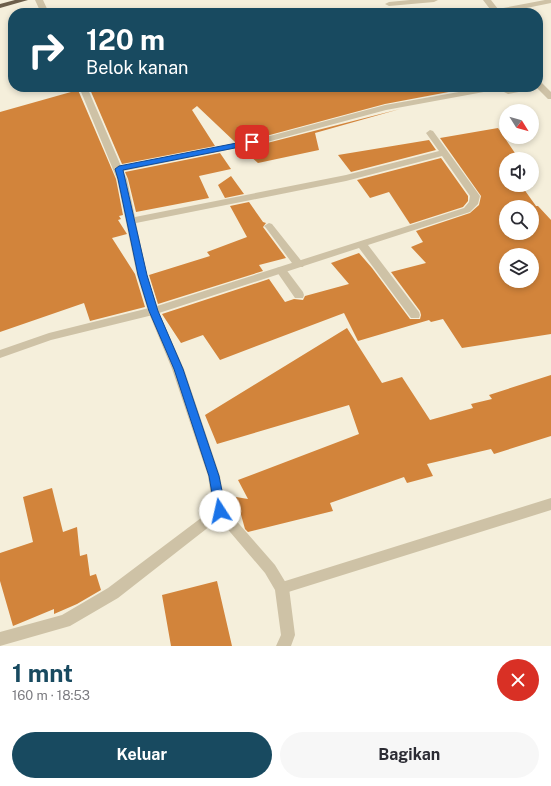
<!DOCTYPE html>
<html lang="id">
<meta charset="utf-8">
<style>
:root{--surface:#fff;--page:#f7f7f7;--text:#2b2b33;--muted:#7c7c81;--accent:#184a60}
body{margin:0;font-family:"Public Sans",sans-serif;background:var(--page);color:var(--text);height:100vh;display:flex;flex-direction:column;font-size:15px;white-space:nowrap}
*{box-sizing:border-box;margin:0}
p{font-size:13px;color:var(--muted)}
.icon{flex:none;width:22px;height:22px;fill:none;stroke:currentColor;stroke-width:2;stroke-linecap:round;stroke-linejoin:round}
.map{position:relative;height:646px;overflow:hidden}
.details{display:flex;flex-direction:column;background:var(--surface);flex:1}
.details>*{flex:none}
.guide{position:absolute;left:8px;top:8px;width:535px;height:84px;border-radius:16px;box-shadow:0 2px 6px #0003;background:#184a60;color:#fff;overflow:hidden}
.needle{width:26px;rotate:127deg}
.fabs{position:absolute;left:499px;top:104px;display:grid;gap:8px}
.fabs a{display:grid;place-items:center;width:40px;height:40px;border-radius:50%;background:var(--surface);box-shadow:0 2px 6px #0003;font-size:20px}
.pin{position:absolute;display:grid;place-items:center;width:34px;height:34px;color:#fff;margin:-17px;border-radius:8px;box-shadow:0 2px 6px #0006}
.me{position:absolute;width:44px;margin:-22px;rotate:350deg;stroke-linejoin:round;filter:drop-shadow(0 0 3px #0008)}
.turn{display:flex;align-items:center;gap:14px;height:84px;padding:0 12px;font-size:18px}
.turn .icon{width:52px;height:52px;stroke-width:2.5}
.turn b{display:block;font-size:28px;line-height:34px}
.round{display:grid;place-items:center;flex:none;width:42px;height:42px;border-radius:21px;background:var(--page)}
.headline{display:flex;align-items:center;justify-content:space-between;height:68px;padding:0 12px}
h1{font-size:24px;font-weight:700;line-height:30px;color:var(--accent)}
.primary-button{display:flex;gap:8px;margin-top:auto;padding:8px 12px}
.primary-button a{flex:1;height:46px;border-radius:24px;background:var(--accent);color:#fff;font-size:16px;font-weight:700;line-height:46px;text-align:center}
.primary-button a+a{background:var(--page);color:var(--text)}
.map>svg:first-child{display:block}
.building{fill:#d2843b;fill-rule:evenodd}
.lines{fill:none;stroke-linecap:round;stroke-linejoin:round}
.service{fill:#cec2a6;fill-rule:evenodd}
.minor{fill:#cec2a6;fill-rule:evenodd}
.trunk{fill:#6c5e4a;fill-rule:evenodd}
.route{fill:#1a73e8;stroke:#114b97}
</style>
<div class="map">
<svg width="551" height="646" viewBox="0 0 551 646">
<rect width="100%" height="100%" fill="#f5efdb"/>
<!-- building -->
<path class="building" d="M89,87H454V91L385,104L266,136L235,142L197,106L192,110L215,146L122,164Z
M78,90L116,179L123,215L119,216L121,219L118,220L127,234L112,238L135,274L145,307L90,321L84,303L0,332V112Z
M400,109L315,133L319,150L258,163L242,149L267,143Z
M498,128L519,159H504L506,163V185H521L536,206H538L551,220V334L462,348L443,319L431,322L429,320L358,341L344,313L220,360L203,335L181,343L162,314L269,279L285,302L294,299L303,300L305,296L349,284L331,263L359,253L372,268L410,319H420L421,315L420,311L391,272L426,263L411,247L423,242L416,231L470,213L479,205L481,196L440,138ZM506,207H532V233H506ZM506,255H532V281H506Z
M429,140L436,150L351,172L338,155Z
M220,153L231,169L199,176L209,198L136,212L128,179L125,172Z
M441,158L468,196V201L463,207L410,224L389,192L370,198L357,180Z
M231,176L244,194L225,198L218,185Z
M249,202L263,222L266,223L263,227L286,258L259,265L263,271L158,304L149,275L210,256L207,252L247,237L230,206Z
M347,328L382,383L402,377L430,420L473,408L471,404L492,399L489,395L551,375V436L494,454L491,449L427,464L433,476L407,483L404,477L330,503L333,511L248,532L245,529L236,497L248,499L238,480L359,434L349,405L217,444L205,415Z
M52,488L63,532L77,527L80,556L87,554L90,576L96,574L101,590L77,604L54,614V609L13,626L0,581V553L33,542L23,497Z
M217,581L232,646H171L162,595Z"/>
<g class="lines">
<!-- service -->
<path class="service" d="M520,87H536L535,89L508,94L504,92L505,90Z
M269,223L272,224L303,263L304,265L303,267H295L266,228L264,226Z
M281,267L285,268L303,292L304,295L303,298H295L277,272L276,270L277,268Z
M153,307L157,308L158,311L157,314L51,340L0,358V350L49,333Z
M551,498V510L282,594L277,593L275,588L277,583L282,582Z"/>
<!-- minor -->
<path class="minor" d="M35,0H43L49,13H41Z
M410,0H438L434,2L389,6L385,4L389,2Z
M483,0H491L498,9L545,0H551V3L502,13H493Z
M538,82H541L551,92V99H548L536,87H538Z
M79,87H87L121,166L266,137L385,105L487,87H504L500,89L386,110L267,142L123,171L127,179L135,217L346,175L439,151L426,133L430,130L433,131L480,196L478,204L470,212L368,245L419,312L420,315L419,318H411L359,248L159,313L184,369L220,476L226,509L275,565L289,588L295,635L291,646H276L281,635L275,590L265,573L219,519L118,598L70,626L0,646V632L62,615L108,588L213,509L208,476L172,369L148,311L137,275L117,179ZM442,156L470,196L469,202L464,208L157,306L147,275L136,223L346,181Z"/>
<!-- trunk -->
<path class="trunk" d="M15,0H28L0,8V4Z"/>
</g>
<!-- route -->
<path class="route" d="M252,140H255V144L123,170L147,275L158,311L183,369L219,476L226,511L224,514L220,516L216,514L215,511L209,476L174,369L149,311L138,275L118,179L115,169L119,166Z"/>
</svg>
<div class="fabs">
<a><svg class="needle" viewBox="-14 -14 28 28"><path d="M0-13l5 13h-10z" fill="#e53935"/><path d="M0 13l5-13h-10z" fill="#7c7c81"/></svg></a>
<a><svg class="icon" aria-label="sound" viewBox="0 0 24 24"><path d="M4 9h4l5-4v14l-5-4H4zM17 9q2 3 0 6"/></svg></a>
<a><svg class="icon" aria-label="search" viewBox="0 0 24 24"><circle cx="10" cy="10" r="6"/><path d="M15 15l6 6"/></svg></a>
<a><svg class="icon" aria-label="layers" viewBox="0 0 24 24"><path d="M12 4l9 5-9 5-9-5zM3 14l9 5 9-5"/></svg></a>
</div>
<div class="pin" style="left:252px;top:142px;background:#d93025"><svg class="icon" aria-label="arrive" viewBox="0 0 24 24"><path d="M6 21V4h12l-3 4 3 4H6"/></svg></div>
<svg class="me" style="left:220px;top:511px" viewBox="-20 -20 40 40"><circle r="19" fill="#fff"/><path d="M0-13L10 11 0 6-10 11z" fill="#1a73e8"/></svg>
<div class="guide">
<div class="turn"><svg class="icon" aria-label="right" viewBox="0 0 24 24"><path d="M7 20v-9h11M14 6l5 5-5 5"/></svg><div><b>120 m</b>Belok kanan</div></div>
</div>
</div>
<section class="details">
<div class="headline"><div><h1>1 mnt</h1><p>160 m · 18:53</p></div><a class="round" style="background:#d93025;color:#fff"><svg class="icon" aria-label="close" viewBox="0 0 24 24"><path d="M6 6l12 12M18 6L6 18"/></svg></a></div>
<div class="primary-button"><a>Keluar</a><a>Bagikan</a></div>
</section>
